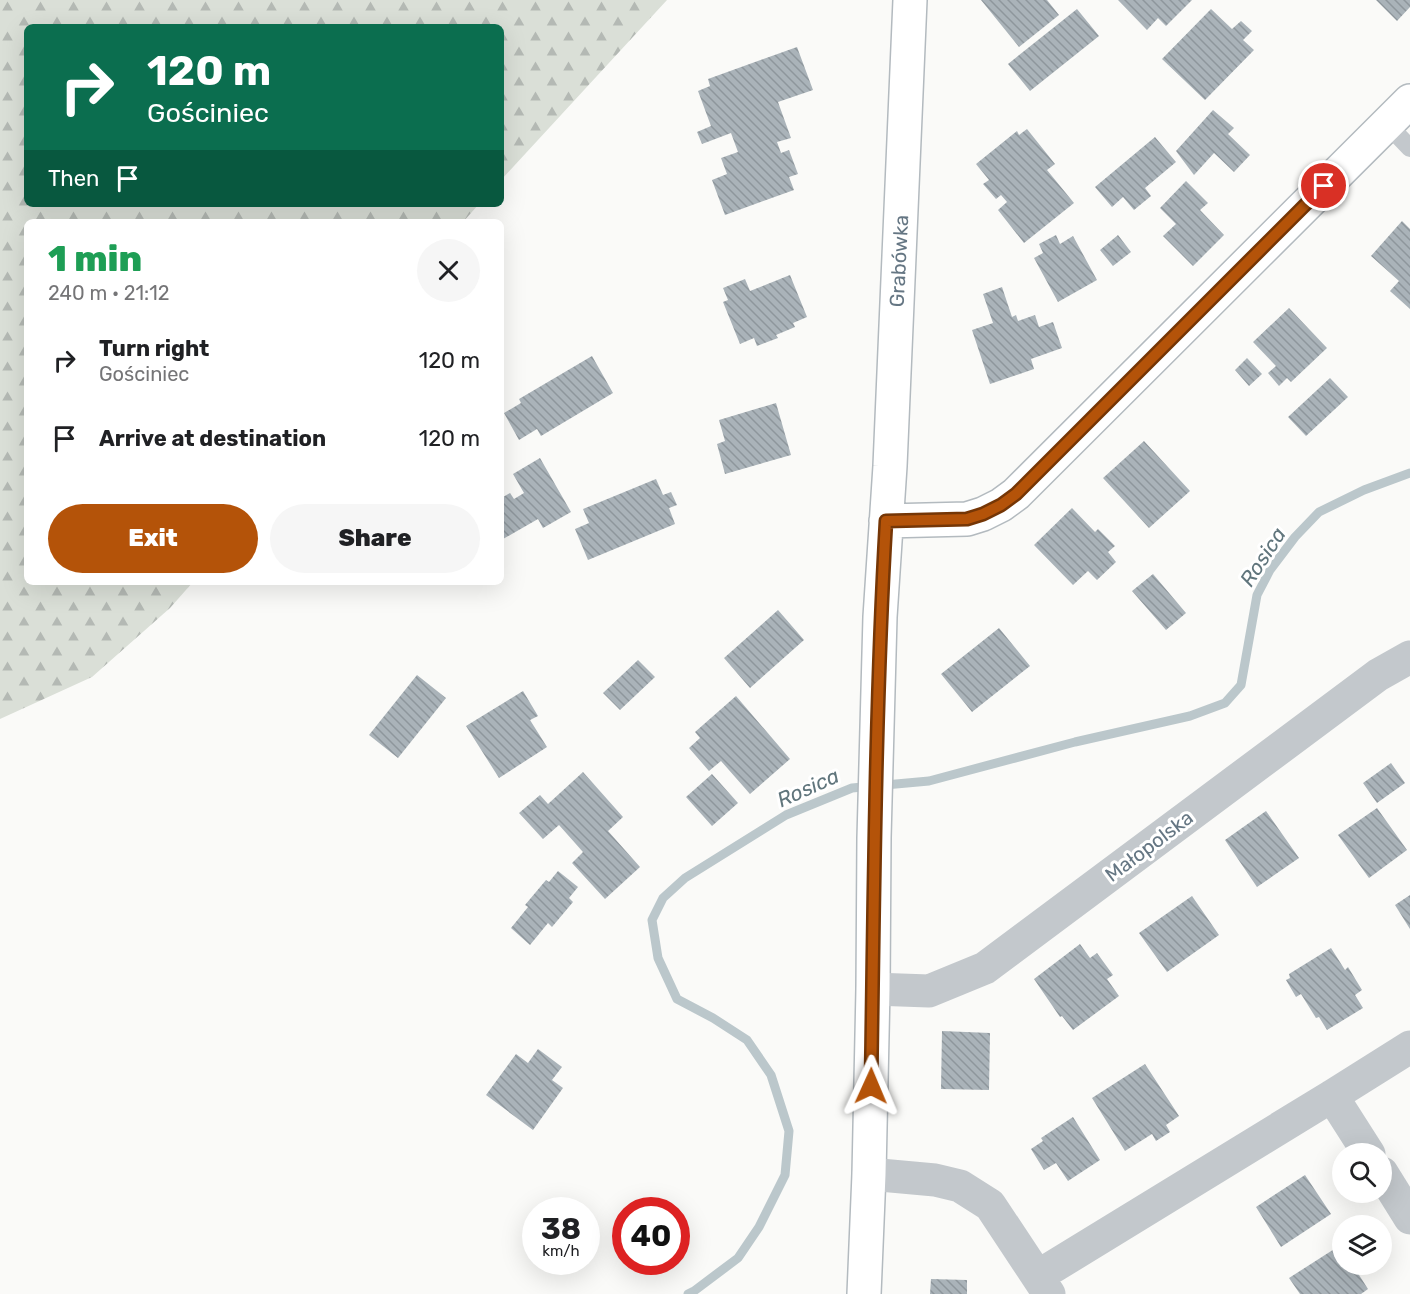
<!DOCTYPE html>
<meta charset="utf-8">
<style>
:root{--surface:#fff;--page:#f6f6f6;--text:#202124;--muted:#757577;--accent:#b45309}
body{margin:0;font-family:Rubik,sans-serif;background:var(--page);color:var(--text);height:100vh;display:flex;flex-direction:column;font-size:22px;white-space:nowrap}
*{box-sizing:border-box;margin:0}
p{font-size:20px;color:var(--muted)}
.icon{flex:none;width:33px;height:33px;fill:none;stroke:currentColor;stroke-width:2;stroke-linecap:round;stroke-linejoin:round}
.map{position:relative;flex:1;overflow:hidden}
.panel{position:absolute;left:24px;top:219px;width:480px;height:366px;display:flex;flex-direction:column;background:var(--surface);border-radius:9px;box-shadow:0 6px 24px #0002}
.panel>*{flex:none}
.top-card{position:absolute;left:24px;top:24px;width:480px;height:183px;border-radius:9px;box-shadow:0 6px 24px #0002;background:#0b6e4f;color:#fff;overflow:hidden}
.fabs{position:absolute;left:1332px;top:1143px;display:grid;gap:12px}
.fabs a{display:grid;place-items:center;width:60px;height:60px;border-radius:50%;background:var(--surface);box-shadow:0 6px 24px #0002;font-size:30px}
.speed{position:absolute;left:522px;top:1197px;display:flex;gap:12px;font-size:30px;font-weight:700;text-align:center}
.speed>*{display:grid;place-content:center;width:78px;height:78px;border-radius:50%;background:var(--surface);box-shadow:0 6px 24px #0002;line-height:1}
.speed small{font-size:15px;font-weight:400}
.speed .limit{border:9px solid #d22;background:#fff;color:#111}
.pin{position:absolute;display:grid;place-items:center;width:51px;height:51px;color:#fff;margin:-26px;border:3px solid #fff;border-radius:50%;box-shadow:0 2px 6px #0007}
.me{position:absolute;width:66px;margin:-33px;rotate:1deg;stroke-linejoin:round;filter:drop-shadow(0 0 4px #0008)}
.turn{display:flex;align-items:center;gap:21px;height:126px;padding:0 24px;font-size:27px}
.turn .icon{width:78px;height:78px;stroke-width:2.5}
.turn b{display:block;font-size:42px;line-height:51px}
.then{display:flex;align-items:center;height:57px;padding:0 24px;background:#0003;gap:12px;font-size:22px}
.round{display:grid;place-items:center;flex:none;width:63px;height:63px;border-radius:32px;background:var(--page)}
.headline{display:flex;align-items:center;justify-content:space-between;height:102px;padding:0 24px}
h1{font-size:36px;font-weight:800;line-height:45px;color:#1e9e55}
.button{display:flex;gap:12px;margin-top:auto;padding:12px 24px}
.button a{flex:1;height:69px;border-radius:36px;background:var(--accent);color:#fff;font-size:24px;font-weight:800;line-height:69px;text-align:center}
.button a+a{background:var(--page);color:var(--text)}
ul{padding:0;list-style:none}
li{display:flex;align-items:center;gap:18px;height:78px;padding:0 24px}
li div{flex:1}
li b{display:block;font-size:22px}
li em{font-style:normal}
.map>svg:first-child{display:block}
.forest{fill:url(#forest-firs)}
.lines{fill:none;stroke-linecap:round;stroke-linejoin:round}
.stream{stroke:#bbc7cb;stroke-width:9}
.building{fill:url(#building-back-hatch)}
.secondary-casing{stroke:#b3babf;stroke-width:36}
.lane{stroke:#c3c8cc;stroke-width:18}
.street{stroke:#c3c8cc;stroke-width:33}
.secondary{stroke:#fff;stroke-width:33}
.route-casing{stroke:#753606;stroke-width:15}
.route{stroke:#b45309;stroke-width:10}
.labels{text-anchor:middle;stroke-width:6;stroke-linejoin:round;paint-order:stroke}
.street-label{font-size:20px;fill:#657683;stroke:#fff}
.water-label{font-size:21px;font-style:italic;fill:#60757c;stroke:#fff}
</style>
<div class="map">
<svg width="1410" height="1294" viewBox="0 0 1410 1294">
<defs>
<pattern id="forest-firs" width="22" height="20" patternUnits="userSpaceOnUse" patternTransform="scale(1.5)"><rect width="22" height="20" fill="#dadfd7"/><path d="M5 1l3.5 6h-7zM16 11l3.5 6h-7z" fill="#b4b9b4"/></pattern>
<pattern id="building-back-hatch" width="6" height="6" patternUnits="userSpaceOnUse" patternTransform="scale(1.5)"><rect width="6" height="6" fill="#aab3b9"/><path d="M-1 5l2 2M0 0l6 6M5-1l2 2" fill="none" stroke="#8e969c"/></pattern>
</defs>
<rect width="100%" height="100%" fill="#fafaf8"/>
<!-- forest -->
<path class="forest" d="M0,0H667L501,180V27H27V204H479L463,222H27V582H193L170,608L92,677L0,719Z"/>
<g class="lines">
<!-- stream -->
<path class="stream" d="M688,1294L694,1291L738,1258L759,1227L785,1175L789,1131L771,1075L747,1040L713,1018L677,999L658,958L652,920L663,898L685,878L786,815L852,788L929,781L1075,742L1190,716L1225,703L1241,685L1257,595L1270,570L1295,537L1319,512L1364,490L1410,473"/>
</g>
<!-- building -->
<path class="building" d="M981,0H1047L1059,15L1019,47Z
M1118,0H1192L1166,26L1158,18L1147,30Z
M1376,0H1410V7L1397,21Z
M1077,9L1099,36L1030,91L1008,64Z
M1211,9L1232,29L1241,21L1252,31L1243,40L1254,50L1205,100L1162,59Z
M797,47L813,90L778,102L791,138L777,142L781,153L789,150L798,174L789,177L794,190L725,215L712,180L727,174L721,158L738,152L731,133L702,144L697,132L711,126L698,91L710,86L708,79Z
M1213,110L1234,128L1228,134L1250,155L1234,172L1214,153L1194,175L1176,151Z
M1027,129L1055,164L1047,170L1074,203L1024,243L998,210L1007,202L1001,195L996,199L983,184L989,180L976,164L1017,131L1019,135Z
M1155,137L1176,162L1145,188L1151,196L1134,210L1123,197L1112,207L1095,187Z
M1186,181L1208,203L1200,210L1224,235L1193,266L1163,236L1176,224L1160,208Z
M1402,221L1410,229V309L1390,291L1399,281L1371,256Z
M1056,235L1060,244L1073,236L1097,280L1058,302L1034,258L1043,253L1039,244Z
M1118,235L1131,252L1113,266L1100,250Z
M790,275L807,317L793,323L795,327L776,335L778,338L757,346L754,338L740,344L723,302L728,300L723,288L745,279L750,291Z
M1002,287L1012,317L1016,315L1018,321L1035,315L1039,327L1053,322L1062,348L1031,359L1034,369L990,384L972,330L993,323L983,294Z
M1289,308L1327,348L1291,382L1287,378L1279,386L1268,373L1276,366L1253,342Z
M592,356L613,393L541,436L537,429L519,440L504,413L521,403L519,399Z
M1247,358L1262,374L1249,386L1235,370Z
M1330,378L1348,397L1306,436L1288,417Z
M776,403L791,455L725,474L717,444L725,441L719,420Z
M1144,441L1190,491L1149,528L1103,478Z
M540,458L571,512L543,528L538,519L503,539L501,536V494L503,497L510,493L514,499L524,493L513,474Z
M656,479L663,495L671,492L677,505L669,508L675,524L588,560L575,529L589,523L583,509Z
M1072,508L1095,532L1098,529L1115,546L1108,552L1116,562L1097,580L1088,571L1073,585L1034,545Z
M1153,574L1186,613L1166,630L1132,591Z
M778,610L804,640L750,688L724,658Z
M999,628L1030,666L972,712L941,674Z
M638,660L655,677L620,710L603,693Z
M417,675L446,698L398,758L369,735Z
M523,691L538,716L530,720L547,747L499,778L466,726Z
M736,696L790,759L750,794L721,761L709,771L689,748L700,738L695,732Z
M1391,763L1405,783L1377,803L1363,783Z
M583,772L623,817L608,831L640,867L605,899L572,863L583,852L559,825L543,839L519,813L540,795L548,804Z
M712,774L738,803L712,826L686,797Z
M1377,808L1407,850L1369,878L1338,835Z
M1266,811L1299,858L1257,887L1225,840Z
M558,871L578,887L569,898L573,902L552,927L548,923L530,945L511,928L528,907L525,905L546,880L549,882Z
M1410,895V929L1395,905Z
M1192,896L1219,935L1167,972L1139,933Z
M1080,944L1090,958L1097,953L1113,975L1107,979L1119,996L1073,1030L1062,1016L1060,1017L1034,979Z
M1331,948L1345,970L1348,967L1362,990L1355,995L1363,1008L1327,1030L1319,1017L1316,1018L1301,994L1296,997L1286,980L1290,978L1289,974Z
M942,1031L990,1033L989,1090L941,1089Z
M538,1049L562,1067L552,1080L563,1088L533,1130L486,1095L516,1054L528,1063Z
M1145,1064L1179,1116L1166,1125L1170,1132L1156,1141L1152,1134L1125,1151L1092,1098Z
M1073,1117L1100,1160L1068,1181L1056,1163L1044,1170L1031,1149L1043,1141L1041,1138Z
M1305,1175L1331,1214L1281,1247L1256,1207Z
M1339,1246L1342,1250V1264H1352L1368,1289L1361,1294H1300L1289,1278Z
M931,1279L967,1280V1294H930Z"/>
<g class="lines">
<defs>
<path id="secondary" d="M886,521L967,519L983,514L1001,505L1016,494L1410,101
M864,1294L869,1174L873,989L874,838L880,617L890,466L910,0"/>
</defs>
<!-- secondary casing -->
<use href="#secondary" class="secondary-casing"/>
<!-- lane -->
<path class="lane" d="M1387,124L1410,148"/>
<!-- street -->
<path class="street" d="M873,989L929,991L985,968L1378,675L1410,657
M1332,1096L1369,1154
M1382,1173L1410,1218
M869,1174L935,1180L960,1186L990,1205L1049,1294
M1038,1276L1332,1096L1410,1047"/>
<!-- secondary -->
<use href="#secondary" class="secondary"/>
</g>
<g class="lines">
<defs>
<path id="route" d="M871,1086C874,898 875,709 886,521L967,519L983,514L1001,505L1016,494L1324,186"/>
</defs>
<!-- route casing -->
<use href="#route" class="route-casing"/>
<!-- route -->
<use href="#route" class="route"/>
</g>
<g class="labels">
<!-- street labels -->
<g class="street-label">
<text transform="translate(899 261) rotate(-87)" y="7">Grabówka</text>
<text transform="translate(1149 846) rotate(-37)" y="7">Małopolska</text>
</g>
<!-- water labels -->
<g class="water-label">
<text transform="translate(1263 557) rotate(-57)" y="7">Rosica</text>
<text transform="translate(808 788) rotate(-24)" y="7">Rosica</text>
</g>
</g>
</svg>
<div class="fabs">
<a><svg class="icon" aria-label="search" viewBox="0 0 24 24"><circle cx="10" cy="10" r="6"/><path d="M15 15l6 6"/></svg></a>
<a><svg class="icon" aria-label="layers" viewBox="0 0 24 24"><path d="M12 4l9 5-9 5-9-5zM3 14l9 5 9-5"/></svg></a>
</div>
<div class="speed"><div>38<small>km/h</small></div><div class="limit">40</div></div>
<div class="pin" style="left:1324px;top:186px;background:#d93025"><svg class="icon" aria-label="arrive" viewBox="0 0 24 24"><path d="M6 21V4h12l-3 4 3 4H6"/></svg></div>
<svg class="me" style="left:871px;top:1086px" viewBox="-20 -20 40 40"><path d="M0-17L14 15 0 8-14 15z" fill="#b45309" stroke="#fff" stroke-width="4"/></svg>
<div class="top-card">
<div class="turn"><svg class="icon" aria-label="right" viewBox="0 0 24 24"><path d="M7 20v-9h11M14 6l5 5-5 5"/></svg><div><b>120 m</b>Gościniec</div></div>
<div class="then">Then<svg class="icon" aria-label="arrive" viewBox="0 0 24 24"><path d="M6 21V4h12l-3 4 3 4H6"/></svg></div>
</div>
<section class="panel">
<div class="headline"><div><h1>1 min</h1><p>240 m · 21:12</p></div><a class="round"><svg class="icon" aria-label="close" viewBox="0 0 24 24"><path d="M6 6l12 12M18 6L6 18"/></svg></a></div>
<ul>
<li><svg class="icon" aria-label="right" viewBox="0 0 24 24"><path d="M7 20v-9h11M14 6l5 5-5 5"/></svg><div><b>Turn right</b><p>Gościniec</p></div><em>120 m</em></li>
<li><svg class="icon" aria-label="arrive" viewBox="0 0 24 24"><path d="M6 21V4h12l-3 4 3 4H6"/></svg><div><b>Arrive at destination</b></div><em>120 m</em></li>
</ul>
<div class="button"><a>Exit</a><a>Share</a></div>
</section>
</div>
